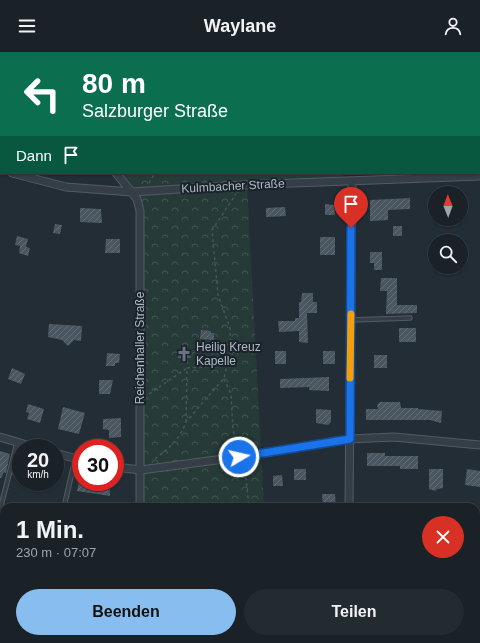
<!DOCTYPE html>
<html lang="de">
<meta charset="utf-8">
<style>
:root{--surface:#1a2228;--page:#232a30;--text:#f1f3f6;--muted:#9fa4a8;--line:#383f45;--accent:#88bdef}
body{margin:0;font-family:Helvetica,sans-serif;background:var(--page);color:var(--text);height:100vh;display:flex;flex-direction:column;font-size:15px;white-space:nowrap}
*{box-sizing:border-box;margin:0}
p{font-size:13px;color:var(--muted)}
.icon{flex:none;width:22px;height:22px;fill:none;stroke:currentColor;stroke-width:2;stroke-linecap:round;stroke-linejoin:round}
.map{position:relative;flex:1;overflow:hidden}
.panel{position:absolute;left:0px;top:451px;width:480px;height:140px;display:flex;flex-direction:column;background:var(--surface);border-radius:12px 12px 0 0;box-shadow:0 1px 3px #0004,0 0 0 1px var(--line)}
.panel>*{flex:none}
.hud{position:absolute;left:0px;top:0px;width:480px;height:122px;box-shadow:0 1px 3px #0004,0 0 0 1px var(--line);background:#0b6e4f;color:#fff;overflow:hidden}
.needle{width:26px;rotate:359deg}
.controls{position:absolute;left:428px;top:134px;display:grid;gap:8px}
.controls a{display:grid;place-items:center;width:40px;height:40px;border-radius:50%;background:var(--surface);box-shadow:0 1px 3px #0004,0 0 0 1px var(--line);font-size:20px}
.speed{position:absolute;left:12px;top:387px;display:flex;gap:8px;font-size:20px;font-weight:700;text-align:center}
.speed>*{display:grid;place-content:center;width:52px;height:52px;border-radius:50%;background:var(--surface);box-shadow:0 1px 3px #0004,0 0 0 1px var(--line);line-height:1}
.speed small{font-size:10px;font-weight:400}
.speed .limit{border:6px solid #d22;background:#fff;color:#111}
.pin{position:absolute;display:grid;place-items:center;width:34px;height:34px;color:#fff;margin:-41px -17px;border-radius:50% 50% 50% 0;rotate:-45deg;box-shadow:0 0 4px #0007}
.pin .icon{rotate:45deg}
.me{position:absolute;width:44px;margin:-22px;rotate:81deg;stroke-linejoin:round;filter:drop-shadow(0 0 3px #0008)}
.turn{display:flex;align-items:center;gap:14px;height:84px;padding:0 16px;font-size:18px}
.turn .icon{width:52px;height:52px;stroke-width:2.5}
.turn b{display:block;font-size:28px;line-height:34px}
.then{display:flex;align-items:center;height:38px;padding:0 16px;background:#0003;gap:8px;font-size:15px}
.round{display:grid;place-items:center;flex:none;width:42px;height:42px;border-radius:21px;background:var(--page)}
.headline{display:flex;align-items:center;justify-content:space-between;height:68px;padding:0 16px}
h1{font-size:24px;font-weight:700;line-height:30px}
.cta{display:flex;gap:8px;margin-top:auto;padding:8px 16px}
.cta a{flex:1;height:46px;border-radius:24px;background:var(--accent);color:#111;font-size:16px;font-weight:700;line-height:46px;text-align:center}
.cta a+a{background:var(--page);color:var(--text)}
header{display:flex;justify-content:space-between;align-items:center;height:52px;padding:0 16px;background:var(--surface);font-size:18px;font-weight:700}
.map>svg:first-child{display:block}
.forest{fill:url(#forest-crowns)}
.building{fill:url(#building-hatch)}
.lines{fill:none;stroke-linecap:round;stroke-linejoin:round}
.lane-casing{stroke:#525c64;stroke-width:5.5}
.street-casing{stroke:#525c64;stroke-width:9}
.path{stroke:#455757;stroke-width:1.5;stroke-dasharray:3 3;stroke-linecap:butt}
.lane{stroke:#353e46;stroke-width:3.5}
.street{stroke:#353e46;stroke-width:7}
.route-casing{stroke:#114b97;stroke-width:10}
.route{stroke:#1a73e8;stroke-width:7}
.slow{stroke:#f59e0b;stroke-width:7}
.labels{text-anchor:middle;stroke-width:4;stroke-linejoin:round;paint-order:stroke}
.street-label{font-size:12px;fill:#afb9c3;stroke:#1a232b}
.poi-label{font-size:12px;fill:#afb9c3;stroke:#1a232b;text-anchor:start}
</style>
<header><svg class="icon" aria-label="menu" viewBox="0 0 24 24"><path d="M4 6h16M4 12h16M4 18h16"/></svg>Waylane<svg class="icon" aria-label="person" viewBox="0 0 24 24"><circle cx="12" cy="8" r="4"/><path d="M4 21q1-7 8-7t8 7"/></svg></header>
<div class="map">
<svg width="480" height="591" viewBox="0 0 480 591">
<defs>
<pattern id="forest-crowns" width="20" height="18" patternUnits="userSpaceOnUse"><rect width="20" height="18" fill="#263b38"/><path d="M2 6a3 3 0 1 1 6 0M12 15a3 3 0 1 1 6 0" fill="none" stroke="#435553"/></pattern>
<pattern id="building-hatch" width="6" height="6" patternUnits="userSpaceOnUse"><rect width="6" height="6" fill="#4a5761"/><path d="M-1 1l2-2M0 6l6-6M5 7l2-2" fill="none" stroke="#626d76"/></pattern>
</defs>
<rect width="100%" height="100%" fill="#222d35"/>
<!-- forest -->
<path class="forest" d="M480,0V8L479,1H121Z
M120,121H343V128L247,133L264,455H138L141,159L135,138Z
M137,587H272V591H136Z"/>
<!-- building -->
<path class="building" d="M410,146V157L388,158V168L370,169V148Z
M325,152L334,153L335,163H325Z
M285,155L286,164L266,165V156Z
M80,156L101,157L102,171L80,170Z
M55,172L62,173L60,182L53,181Z
M393,174H402V184H393Z
M17,184L28,187L26,195L30,196L28,204L19,201L20,194L15,193Z
M320,185H335V203H320Z
M106,187H120V201H105Z
M370,200H382V218H374V211H370Z
M381,226H397V253H417V261L386,262L387,239H380Z
M302,241H313V250H317V261H307L308,291L299,290V279L279,280L278,269H295V266H299V250H301Z
M49,272L82,274L81,289L74,288L68,294L62,288L48,285Z
M399,276H416V290H399Z
M201,278L211,279V281H214V288L200,287Z
M184,294L187,298H191V306H178V298H182Z
M275,299H286V312H275Z
M323,299H335V312H323Z
M107,301L120,302L119,311H115V314H106Z
M374,303H387V316H374Z
M12,316L25,322L21,332L8,327Z
M329,325V339L309,338V335L280,336V327Z
M99,328H113L110,342H99Z
M380,350H400L401,356H418V357L442,359L441,371L430,368H366V357H378L377,353Z
M28,352L44,357L40,371L27,367L29,361L26,360Z
M63,355L85,361L79,382L58,377Z
M316,357L331,358V370L328,373L316,371Z
M121,366V385L109,386V378L103,377V367Z
M0,399L10,402L6,421L4,420L1,426H0Z
M367,401H385V404H418V417H400V414H367Z
M15,411L21,413V425L12,423Z
M294,417H306V428H294Z
M429,417H443V436L437,437L435,439L429,437Z
M467,417L480,419V435L465,433Z
M282,423L283,434H273V424Z
M79,430L110,433V444L77,439Z
M322,442H335L336,454H323Z"/>
<g class="lines">
<defs>
<path id="lane" d="M351,268L410,266
M64,455L75,407
M0,458L17,391"/>
<path id="street" d="M24,0V1
M0,117H1
M12,121L66,135L132,140L243,133L480,124
M116,121L137,147L140,159V455
M0,385L37,396
M55,401L81,408
M115,415L141,418L239,405L350,387L394,385L480,393
M349,455L352,130
M351,587V591
M138,591V587"/>
</defs>
<!-- lane casing -->
<use href="#lane" class="lane-casing"/>
<!-- street casing -->
<use href="#street" class="street-casing"/>
<!-- path -->
<path class="path" d="M150,1L151,0
M217,1L218,0
M276,1V0
M347,1V0
M149,131L155,121
M224,327L231,342L233,377L237,397
M149,342L187,316
M186,370L187,316L227,313
M155,407C169,396 180,387 186,370L224,326L231,296L230,276L218,243L212,178L236,142
M242,414L246,427L249,455
M220,587L222,591
M248,587V591"/>
<!-- lane -->
<use href="#lane" class="lane"/>
<!-- street -->
<use href="#street" class="street"/>
</g>
<g class="lines">
<defs>
<path id="route" d="M239,405L350,387L351,176"/>
</defs>
<!-- route casing -->
<use href="#route" class="route-casing"/>
<!-- route -->
<use href="#route" class="route"/>
<!-- slow -->
<path class="slow" d="M350,326L351,262"/>
</g>
<!-- icons -->
<defs>
<symbol id="church-bare" viewBox="-9 -9 18 18"><path d="M-1.2-6h2.4v3.5h3.3v2.4h-3.3V6h-2.4V-.1h-3.3v-2.4h3.3Z" fill="#6b7280" stroke="#1a232b" stroke-width="2.5" paint-order="stroke"/></symbol>
</defs>
<g fill-rule="evenodd">
<use href="#church-bare" x="173" y="291" width="22" height="22"/>
</g>
<g class="labels">
<!-- street labels -->
<g class="street-label">
<text transform="translate(233 134) rotate(-3)" y="4">Kulmbacher Straße</text>
<text transform="translate(140 296) rotate(-90)" y="4">Reichenhaller Straße</text>
</g>
<!-- poi labels -->
<g class="poi-label">
<text x="196" y="299">Heilig Kreuz<tspan x="196" dy="14">Kapelle</tspan></text>
</g>
</g>
</svg>
<div class="controls">
<a><svg class="needle" viewBox="-14 -14 28 28"><path d="M0-13l5 13h-10z" fill="#e53935"/><path d="M0 13l5-13h-10z" fill="#9fa4a8"/></svg></a>
<a><svg class="icon" aria-label="search" viewBox="0 0 24 24"><circle cx="10" cy="10" r="6"/><path d="M15 15l6 6"/></svg></a>
</div>
<div class="speed"><div>20<small>km/h</small></div><div class="limit">30</div></div>
<div class="pin" style="left:351px;top:176px;background:#d93025"><svg class="icon" aria-label="arrive" viewBox="0 0 24 24"><path d="M6 21V4h12l-3 4 3 4H6"/></svg></div>
<svg class="me" style="left:239px;top:405px" viewBox="-20 -20 40 40"><circle r="17" fill="#1a73e8" stroke="#fff" stroke-width="3"/><path d="M0-11L8 9 0 5-8 9z" fill="#fff"/></svg>
<div class="hud">
<div class="turn"><svg class="icon" aria-label="left" viewBox="0 0 24 24"><path d="M17 20v-9H6M10 6l-5 5 5 5"/></svg><div><b>80 m</b>Salzburger Straße</div></div>
<div class="then">Dann<svg class="icon" aria-label="arrive" viewBox="0 0 24 24"><path d="M6 21V4h12l-3 4 3 4H6"/></svg></div>
</div>
<section class="panel">
<div class="headline"><div><h1>1 Min.</h1><p>230 m · 07:07</p></div><a class="round" style="background:#d93025;color:#fff"><svg class="icon" aria-label="close" viewBox="0 0 24 24"><path d="M6 6l12 12M18 6L6 18"/></svg></a></div>
<div class="cta"><a>Beenden</a><a>Teilen</a></div>
</section>
</div>
